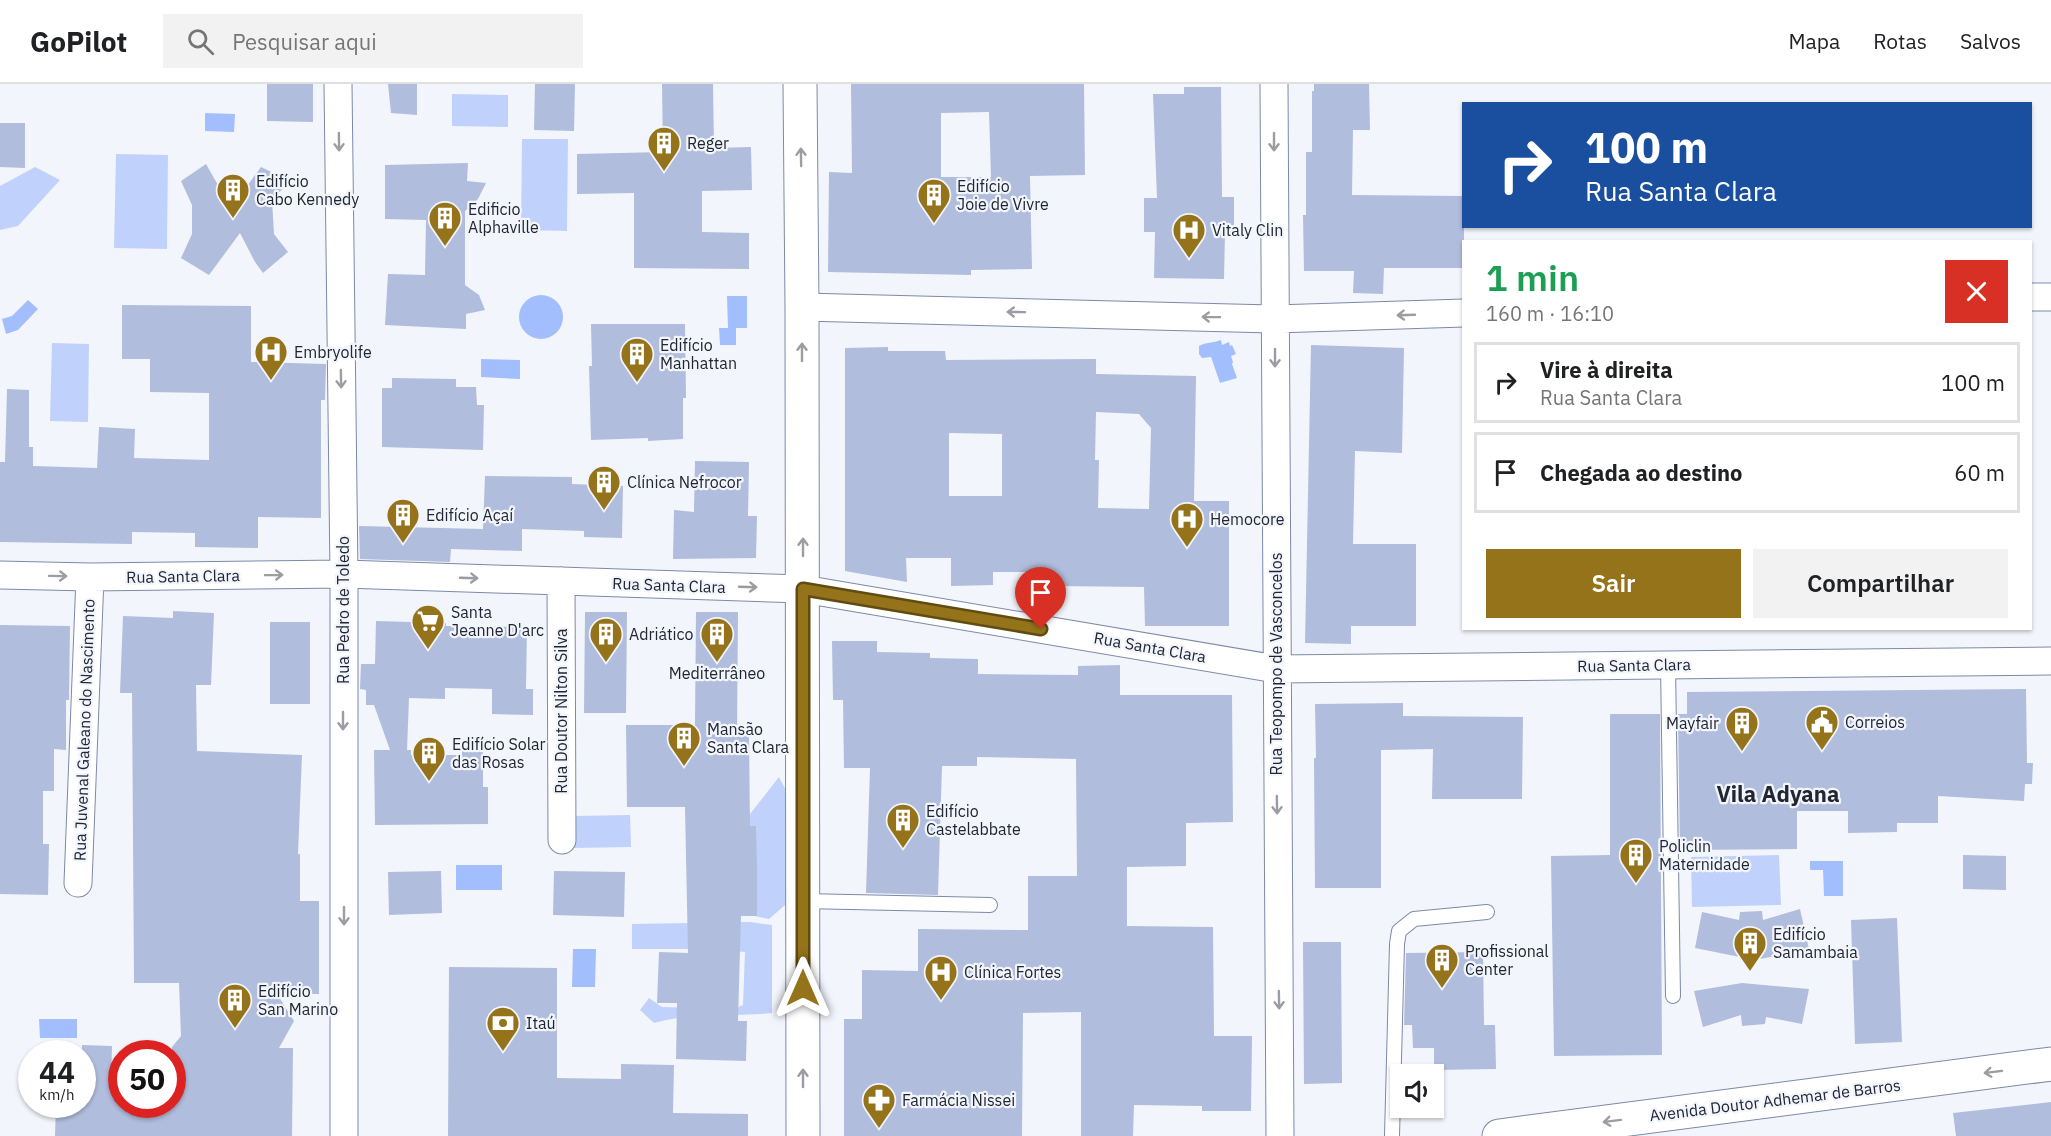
<!DOCTYPE html>
<html lang="pt">
<meta charset="utf-8">
<style>
:root{--surface:#fff;--page:#f2f2f2;--text:#202124;--muted:#757577;--line:#e0e0e0;--accent:#94731a}
body{margin:0;font-family:"IBM Plex Sans",sans-serif;background:var(--page);color:var(--text);height:100vh;display:flex;flex-direction:column;font-size:22px;white-space:nowrap}
*{box-sizing:border-box;margin:0}
p{font-size:20px;color:var(--muted)}
.icon{flex:none;width:33px;height:33px;fill:none;stroke:currentColor;stroke-width:2;stroke-linecap:round;stroke-linejoin:round}
.map{position:relative;flex:1;overflow:hidden}
.details{position:absolute;left:1462px;top:156px;width:570px;height:390px;display:flex;flex-direction:column;background:var(--surface);border-radius:0px;box-shadow:0 2px 4px #0004}
.details>*{flex:none}
.top-card{position:absolute;left:1462px;top:18px;width:570px;height:126px;border-radius:0px;box-shadow:0 2px 4px #0004;background:#1a4fa0;color:#fff;overflow:hidden}
.controls{position:absolute;left:1390px;top:980px;display:grid;gap:12px}
.controls a{display:grid;place-items:center;width:54px;height:54px;border-radius:0px;background:var(--surface);box-shadow:0 2px 4px #0004;font-size:30px}
.speed{position:absolute;left:18px;top:956px;display:flex;gap:12px;font-size:30px;font-weight:700;text-align:center}
.speed>*{display:grid;place-content:center;width:78px;height:78px;border-radius:50%;background:var(--surface);box-shadow:0 2px 4px #0004;line-height:1}
.speed small{font-size:15px;font-weight:400}
.speed .limit{border:9px solid #d22;background:#fff;color:#111}
.pin{position:absolute;display:grid;place-items:center;width:51px;height:51px;color:#fff;margin:-62px -26px;border-radius:50% 50% 50% 0;rotate:-45deg;box-shadow:0 0 6px #0007}
.pin .icon{rotate:45deg}
.me{position:absolute;width:66px;margin:-33px;rotate:0deg;stroke-linejoin:round;filter:drop-shadow(0 0 4px #0008)}
.turn{display:flex;align-items:center;gap:21px;height:126px;padding:0 24px;font-size:27px}
.turn .icon{width:78px;height:78px;stroke-width:2.5}
.turn b{display:block;font-size:42px;line-height:51px}
.round{display:grid;place-items:center;flex:none;width:63px;height:63px;border-radius:0px;background:var(--page)}
.overview{display:flex;align-items:center;justify-content:space-between;height:102px;padding:0 24px}
h1{font-size:36px;font-weight:600;line-height:45px;color:#1e9e55}
.button{display:flex;gap:12px;margin-top:auto;padding:12px 24px}
.button a{flex:1;height:69px;border-radius:0px;background:var(--accent);color:#fff;font-size:24px;font-weight:600;line-height:69px;text-align:center}
.button a+a{background:var(--page);color:var(--text)}
ul{padding:0;list-style:none}
li{display:flex;align-items:center;gap:18px;height:81px;margin:0 12px 9px;padding:0 12px;border:3px solid var(--line);border-radius:0px}
li div{flex:1}
li b{display:block;font-size:22px}
li em{font-style:normal}
header{display:flex;align-items:center;gap:36px;box-sizing:border-box;height:84px;padding:0 30px;background:var(--surface);border-bottom:2px solid var(--line)}
header strong{font-size:28px}
nav{display:flex;gap:33px;margin-inline-start:auto;font-size:21px}
.search{width:420px;height:54px;background:var(--page);display:flex;align-items:center;gap:15px;box-sizing:border-box;padding:0 21px;border-radius:0px;color:var(--muted);font-size:22px}
.map>svg:first-child{display:block}
.green{fill:#c0d2fb}
.water{fill:#a3befd}
.building{fill:#b0bddc;fill-rule:evenodd}
.lines{fill:none;stroke-linecap:round;stroke-linejoin:round}
.lane-casing{stroke:#7d8aa6;stroke-width:16}
.street-casing{stroke:#7d8aa6;stroke-width:29}
.secondary-casing{stroke:#7d8aa6;stroke-width:35}
.lane{stroke:#fff;stroke-width:14}
.street{stroke:#fff;stroke-width:27}
.secondary{stroke:#fff;stroke-width:33}
.oneway{stroke:#9b9da3}
.route-casing{stroke:#604b11;stroke-width:15}
.route{stroke:#94731a;stroke-width:10}
.labels{text-anchor:middle;stroke-width:4.5;stroke-linejoin:round;paint-order:stroke}
.poi-label{font-size:16px;fill:#212632;stroke:#f2f5fc;text-anchor:start}
.street-label{font-size:16px;fill:#212632;stroke:#f2f5fc}
.district-label{font-size:22px;font-weight:bold;fill:#212632;stroke:#f2f5fc}
</style>
<header>
<strong>GoPilot</strong>
<div class="search"><svg class="icon" aria-label="search" viewBox="0 0 24 24"><circle cx="10" cy="10" r="6"/><path d="M15 15l6 6"/></svg>Pesquisar aqui</div>
<nav><a>Mapa</a><a>Rotas</a><a>Salvos</a></nav>
</header>
<div class="map">
<svg width="2051" height="1052" viewBox="0 0 2051 1052">
<rect width="100%" height="100%" fill="#f2f5fc"/>
<!-- green -->
<path class="green" d="M452,10L508,11V43L452,42Z
M522,55H568L567,147L521,146Z
M116,70L168,71L167,165L114,164Z
M35,83L60,96L18,142L0,146V102Z
M52,259L89,260L88,338L50,337Z
M779,693L798,729L815,795L769,835L705,821L704,756L750,730Z
M630,731L631,763L573,764V732Z
M1779,771L1781,821L1692,823L1691,773Z
M750,838L772,841V929C733,933 692,928 654,939L640,926L649,914L662,923L734,925L743,921L745,868L704,865H632V840Z"/>
<!-- water -->
<path class="water" d="M205,29L235,30L234,48L205,47Z
M519 233a22 22 0 1 1 44 0a22 22 0 1 1-44 0Z
M727,212H747V244H736V261H720L719,244H728Z
M28,216L38,225L18,246L6,250L2,235L12,232Z
M1221,256L1222,261L1229,258L1230,262L1232,261L1236,270L1231,272L1233,278L1232,280L1237,294L1220,299L1211,273L1202,274L1199,270V262C1206,258 1213,259 1221,256Z
M481,275L520,276V295L481,293Z
M1810,777H1843V812H1824L1823,786H1810Z
M456,781H502V806H456Z
M573,865H596L595,903H572Z
M39,935H77V954H40Z"/>
<!-- building -->
<path class="building" d="M267,0H313V38L267,37Z
M388,0H417V31L391,29Z
M535,0H575L574,47L534,46Z
M662,0H713L714,64L751,63L752,106L702,107V148L749,149V185L634,184V109L577,110V70L663,68Z
M851,0H1084L1085,91L1030,92L1032,185L971,186V191L828,188L829,88L852,89ZM989,28L991,93H941V29Z
M1314,0H1369L1370,46H1353L1352,111L1464,112V184H1384L1383,210L1353,209L1354,187H1304L1303,131H1306V68H1312V7H1314Z
M1184,3H1221L1222,113H1234V147L1225,148L1224,195L1154,194L1155,148H1144V114H1157L1153,10H1184Z
M0,39H25V84L0,83Z
M468,79L467,97L486,99L478,115L465,127V201L479,211L485,226L466,230V245L385,241L388,190L425,191L426,136L385,135V81Z
M206,80L231,124L261,83L290,97L272,116L274,150L288,168L263,189L255,178L240,149L209,191L181,174L192,150V121L181,97Z
M122,221L251,222V278L326,280L325,316H321V434L258,433V464L195,463V449L132,448V460L0,458V378H5L7,305L29,306V363H33V382L97,384L99,343L135,345L134,374L209,376V309L150,308V275H122Z
M591,240H685L686,314H683V355L648,357V354L591,356L589,282H592Z
M1311,261L1404,264L1402,369L1355,367L1353,460H1416V542H1351V560L1305,559Z
M888,263V267H945L946,276L1096,275V290L1196,292L1194,417H1229V542H1145L1144,503L1055,502V488H993V501L951,502V474H906L907,498L845,487V264ZM1096,328L1139,330L1151,344L1149,425L1098,424L1099,376H1095ZM949,349L1002,350V412H949Z
M392,294L456,295V303H476L477,321H484L483,366L382,363V304H392Z
M695,377L749,378L748,432H757L756,474L673,475L674,426L694,428Z
M485,392L572,393V400L623,402L622,454L584,453V447L522,445V467L451,465L450,478L360,475L359,442L483,445Z
M173,527L214,529L211,601H196L197,667L302,671L298,770H300V817H319V910H277L294,937L279,964H293L292,1052H55L56,1020H82V961L112,962L111,998H122V1020H172V963L181,952L179,899H134L132,609H120L123,532L173,534Z
M585,528H627L626,629H584Z
M696,528H738L737,652H749L750,742H756L757,782V832H741L738,937H747L746,977L676,975L677,919H657L659,868L688,869L685,723H627L626,641H695Z
M376,537L446,539V542L527,543L526,605H533V631L492,630V605L445,604V615L409,614L407,666H411V671H462V665H483V703H488V740L375,741L374,666H390L374,621H366V606L360,605L361,580H375Z
M270,538H310V620H270Z
M0,541L70,542L69,616H66V666L54,665V707H43V760H49L48,811L0,810Z
M832,557H877V568L930,569V574L978,575V590L1078,591V582L1120,581V611H1232L1233,738L1186,739V782L1127,783V842L1213,843L1214,952H1252L1251,1027H1202V1022L1134,1021L1133,1052H1081V928L1023,929L1022,1052H844V935H862V886L918,887V845L1028,846V792H1077L1076,675L977,673V682H942L938,811L866,809L870,684H844L843,616H833Z
M2026,605L2027,679H2033L2032,700H2025L2024,717L1938,712V739H1897V748L1848,749V727H1797V765L1680,766L1678,630H1687V608Z
M1403,619V632L1523,633L1522,715H1432L1433,665L1381,666V804H1315L1314,674H1316L1315,620Z
M1610,630H1660L1662,971L1554,972L1551,772L1610,771Z
M1963,771L2006,772V806L1963,805Z
M441,787L442,829L389,831L388,788Z
M554,787L625,788L624,833L553,831Z
M1800,825L1809,865L1755,876L1695,864L1702,828L1739,836L1740,828L1762,827L1763,836Z
M1897,834L1902,958L1855,960L1851,836Z
M1303,858H1341L1342,999L1304,1000Z
M1483,868L1484,941H1495L1496,985L1434,986V964H1413L1412,941H1404L1406,869Z
M449,883L557,884V994L621,995V980L674,981L673,1029L748,1030V1052H448Z
M1742,899L1809,905L1802,940L1766,933L1765,940L1742,942L1741,931L1703,943L1694,907Z
M2051,1018V1052H1956L1953,1029Z"/>
<g class="lines">
<defs>
<path id="lane" d="M1668,581L1673,912
M803,817L990,821
M1392,1052L1397,860L1399,847L1414,835L1487,828"/>
<path id="street" d="M338,0L344,490V1052
M1274,0L1280,1052
M2031,213H2051
M802,223L1275,235L1464,229
M0,491L90,493L344,490L803,505L1276,585L2051,577
M561,497L562,756
M78,799L90,493"/>
<path id="secondary" d="M800,0L802,223L803,1052
M1499,1052L2051,980"/>
</defs>
<!-- lane casing -->
<use href="#lane" class="lane-casing"/>
<!-- street casing -->
<use href="#street" class="street-casing"/>
<!-- secondary casing -->
<use href="#secondary" class="secondary-casing"/>
<!-- lane -->
<use href="#lane" class="lane"/>
<!-- street -->
<use href="#street" class="street"/>
<!-- secondary -->
<use href="#secondary" class="secondary"/>
</g>
<!-- one-way arrows -->
<defs><path id="oneway-shaft" d="M-6 0H5M1.5-3L5.5 0L1.5 3" fill="none" stroke-width="1.6" stroke-linecap="round" stroke-linejoin="round" transform="scale(1.5)"/></defs>
<g class="oneway">
<use href="#oneway-shaft" transform="translate(339 58) rotate(89)"/>
<use href="#oneway-shaft" transform="translate(1274 58) rotate(90)"/>
<use href="#oneway-shaft" transform="translate(801 73) rotate(-91)"/>
<use href="#oneway-shaft" transform="translate(1016 228) rotate(-179)"/>
<use href="#oneway-shaft" transform="translate(1406 231) rotate(178)"/>
<use href="#oneway-shaft" transform="translate(1211 233) rotate(-179)"/>
<use href="#oneway-shaft" transform="translate(802 268) rotate(-90)"/>
<use href="#oneway-shaft" transform="translate(1275 274) rotate(90)"/>
<use href="#oneway-shaft" transform="translate(341 295) rotate(89)"/>
<use href="#oneway-shaft" transform="translate(803 463) rotate(-90)"/>
<use href="#oneway-shaft" transform="translate(274 491) rotate(-1)"/>
<use href="#oneway-shaft" transform="translate(58 492) rotate(1)"/>
<use href="#oneway-shaft" transform="translate(469 494) rotate(2)"/>
<use href="#oneway-shaft" transform="translate(748 503) rotate(2)"/>
<use href="#oneway-shaft" transform="translate(343 637) rotate(90)"/>
<use href="#oneway-shaft" transform="translate(1277 721) rotate(89)"/>
<use href="#oneway-shaft" transform="translate(344 832) rotate(90)"/>
<use href="#oneway-shaft" transform="translate(1279 916) rotate(89)"/>
<use href="#oneway-shaft" transform="translate(1993 988) rotate(173)"/>
<use href="#oneway-shaft" transform="translate(803 994) rotate(-90)"/>
<use href="#oneway-shaft" transform="translate(1612 1037) rotate(173)"/>
</g>
<g class="lines">
<defs>
<path id="route" d="M803,904V505L1041,545"/>
</defs>
<!-- route casing -->
<use href="#route" class="route-casing"/>
<!-- route -->
<use href="#route" class="route"/>
</g>
<!-- icons -->
<defs>
<symbol id="building-pin" viewBox="-11 -11 22 30"><path d="M0 17L-7.5 6A9.5 9.5 0 1 1 7.5 6Z" fill="#94731a" stroke="#f2f5fc"/><path d="M-4-6H4V6H1V3H-1V6H-4ZM-2.5-4.3h1.7v1.8h-1.7ZM.8-4.3h1.7v1.8H.8ZM-2.5-1h1.7V.8h-1.7ZM.8-1h1.7V.8H.8Z" fill="#fff"/></symbol>
<symbol id="hospital-pin" viewBox="-11 -11 22 30"><path d="M0 17L-7.5 6A9.5 9.5 0 1 1 7.5 6Z" fill="#94731a" stroke="#f2f5fc"/><path d="M-5-5h3v3.5h4V-5h3V5h-3V1.5h-4V5h-3Z" fill="#fff"/></symbol>
<symbol id="supermarket-pin" viewBox="-11 -11 22 30"><path d="M0 17L-7.5 6A9.5 9.5 0 1 1 7.5 6Z" fill="#94731a" stroke="#f2f5fc"/><path d="M-6-5.5h2.5l.6 2H6L4.5 2H-2.5L-4.4-4H-6ZM-1.5 3.2a1.3 1.3 0 1 0 .1 0ZM3 3.2a1.3 1.3 0 1 0 .1 0Z" fill="#fff"/></symbol>
<symbol id="civic-pin" viewBox="-11 -11 22 30"><path d="M0 17L-7.5 6A9.5 9.5 0 1 1 7.5 6Z" fill="#94731a" stroke="#f2f5fc"/><path d="M-.6-6.5H3V-4.5H.6V-3L4-1V1h2V6H-6V1h2V-1L-.6-3ZM-1.2 2.5V6h2.4V2.5Z" fill="#fff"/></symbol>
<symbol id="bank-pin" viewBox="-11 -11 22 30"><path d="M0 17L-7.5 6A9.5 9.5 0 1 1 7.5 6Z" fill="#94731a" stroke="#f2f5fc"/><path d="M-6-4H6V4H-6ZM0-2.3a2.3 2.3 0 1 0 0 4.6a2.3 2.3 0 1 0 0-4.6Z" fill="#fff"/></symbol>
<symbol id="pharmacy-pin" viewBox="-11 -11 22 30"><path d="M0 17L-7.5 6A9.5 9.5 0 1 1 7.5 6Z" fill="#94731a" stroke="#f2f5fc"/><path d="M-2-6h4v4h4v4h-4v4h-4v-4h-4v-4h4Z" fill="#fff"/></symbol>
</defs>
<g fill-rule="evenodd">
<use href="#building-pin" x="645" y="40" width="38" height="52"/>
<use href="#building-pin" x="214" y="87" width="38" height="52"/>
<use href="#building-pin" x="915" y="92" width="38" height="52"/>
<use href="#building-pin" x="426" y="115" width="38" height="52"/>
<use href="#hospital-pin" x="1170" y="127" width="38" height="52"/>
<use href="#hospital-pin" x="252" y="249" width="38" height="52"/>
<use href="#building-pin" x="618" y="251" width="38" height="52"/>
<use href="#building-pin" x="585" y="379" width="38" height="52"/>
<use href="#building-pin" x="384" y="412" width="38" height="52"/>
<use href="#hospital-pin" x="1168" y="416" width="38" height="52"/>
<use href="#supermarket-pin" x="409" y="518" width="38" height="52"/>
<use href="#building-pin" x="587" y="531" width="38" height="52"/>
<use href="#building-pin" x="698" y="531" width="38" height="52"/>
<use href="#civic-pin" x="1803" y="619" width="38" height="52"/>
<use href="#building-pin" x="1723" y="620" width="38" height="52"/>
<use href="#building-pin" x="665" y="635" width="38" height="52"/>
<use href="#building-pin" x="410" y="650" width="38" height="52"/>
<use href="#building-pin" x="884" y="717" width="38" height="52"/>
<use href="#building-pin" x="1617" y="752" width="38" height="52"/>
<use href="#building-pin" x="1731" y="840" width="38" height="52"/>
<use href="#building-pin" x="1423" y="857" width="38" height="52"/>
<use href="#hospital-pin" x="922" y="869" width="38" height="52"/>
<use href="#building-pin" x="216" y="897" width="38" height="52"/>
<use href="#bank-pin" x="484" y="920" width="38" height="52"/>
<use href="#pharmacy-pin" x="860" y="997" width="38" height="52"/>
</g>
<g class="labels">
<!-- poi labels -->
<g class="poi-label">
<text x="687" y="65">Reger</text>
<text x="256" y="103">Edifício<tspan x="256" dy="18">Cabo Kennedy</tspan></text>
<text x="957" y="108">Edifício<tspan x="957" dy="18">Joie de Vivre</tspan></text>
<text x="468" y="131">Edificio<tspan x="468" dy="18">Alphaville</tspan></text>
<text x="1212" y="152">Vitaly Clin</text>
<text x="660" y="267">Edifício<tspan x="660" dy="18">Manhattan</tspan></text>
<text x="294" y="274">Embryolife</text>
<text x="627" y="404">Clínica Nefrocor</text>
<text x="426" y="437">Edifício Açaí</text>
<text x="1210" y="441">Hemocore</text>
<text x="451" y="534">Santa<tspan x="451" dy="18">Jeanne D'arc</tspan></text>
<text x="629" y="556">Adriático</text>
<text x="717" y="595" text-anchor="middle">Mediterrâneo</text>
<text x="1845" y="644">Correios</text>
<text x="1719" y="645" text-anchor="end">Mayfair</text>
<text x="707" y="651">Mansão<tspan x="707" dy="18">Santa Clara</tspan></text>
<text x="452" y="666">Edifício Solar<tspan x="452" dy="18">das Rosas</tspan></text>
<text x="926" y="733">Edifício<tspan x="926" dy="18">Castelabbate</tspan></text>
<text x="1659" y="768">Policlin<tspan x="1659" dy="18">Maternidade</tspan></text>
<text x="1773" y="856">Edifício<tspan x="1773" dy="18">Samambaia</tspan></text>
<text x="1465" y="873">Profissional<tspan x="1465" dy="18">Center</tspan></text>
<text x="964" y="894">Clínica Fortes</text>
<text x="258" y="913">Edifício<tspan x="258" dy="18">San Marino</tspan></text>
<text x="526" y="945">Itaú</text>
<text x="902" y="1022">Farmácia Nissei</text>
</g>
<!-- street labels -->
<g class="street-label">
<text transform="translate(183 492) rotate(-1)" y="6">Rua Santa Clara</text>
<text transform="translate(669 501) rotate(2)" y="6">Rua Santa Clara</text>
<text transform="translate(343 526) rotate(-90)" y="6">Rua Pedro de Toledo</text>
<text transform="translate(1150 563) rotate(10)" y="6">Rua Santa Clara</text>
<text transform="translate(1276 580) rotate(-90)" y="6">Rua Teopompo de Vasconcelos</text>
<text transform="translate(1634 581) rotate(-1)" y="6">Rua Santa Clara</text>
<text transform="translate(561 627) rotate(-90)" y="6">Rua Doutor Nilton Silva</text>
<text transform="translate(84 646) rotate(-88)" y="6">Rua Juvenal Galeano do Nascimento</text>
<text transform="translate(1775 1016) rotate(-7)" y="6">Avenida Doutor Adhemar de Barros</text>
</g>
<!-- district labels -->
<g class="district-label">
<text x="1778" y="718">Vila Adyana</text>
</g>
</g>
</svg>
<div class="controls">
<a><svg class="icon" aria-label="sound" viewBox="0 0 24 24"><path d="M4 9h4l5-4v14l-5-4H4zM17 9q2 3 0 6"/></svg></a>
</div>
<div class="speed"><div>44<small>km/h</small></div><div class="limit">50</div></div>
<div class="pin" style="left:1041px;top:545px;background:#d93025"><svg class="icon" aria-label="arrive" viewBox="0 0 24 24"><path d="M6 21V4h12l-3 4 3 4H6"/></svg></div>
<svg class="me" style="left:803px;top:904px" viewBox="-20 -20 40 40"><path d="M0-17L14 15 0 8-14 15z" fill="#94731a" stroke="#fff" stroke-width="4"/></svg>
<div class="top-card">
<div class="turn"><svg class="icon" aria-label="right" viewBox="0 0 24 24"><path d="M7 20v-9h11M14 6l5 5-5 5"/></svg><div><b>100 m</b>Rua Santa Clara</div></div>
</div>
<section class="details">
<div class="overview"><div><h1>1 min</h1><p>160 m · 16:10</p></div><a class="round" style="background:#d93025;color:#fff"><svg class="icon" aria-label="close" viewBox="0 0 24 24"><path d="M6 6l12 12M18 6L6 18"/></svg></a></div>
<ul>
<li><svg class="icon" aria-label="right" viewBox="0 0 24 24"><path d="M7 20v-9h11M14 6l5 5-5 5"/></svg><div><b>Vire à direita</b><p>Rua Santa Clara</p></div><em>100 m</em></li>
<li><svg class="icon" aria-label="arrive" viewBox="0 0 24 24"><path d="M6 21V4h12l-3 4 3 4H6"/></svg><div><b>Chegada ao destino</b></div><em>60 m</em></li>
</ul>
<div class="button"><a>Sair</a><a>Compartilhar</a></div>
</section>
</div>
